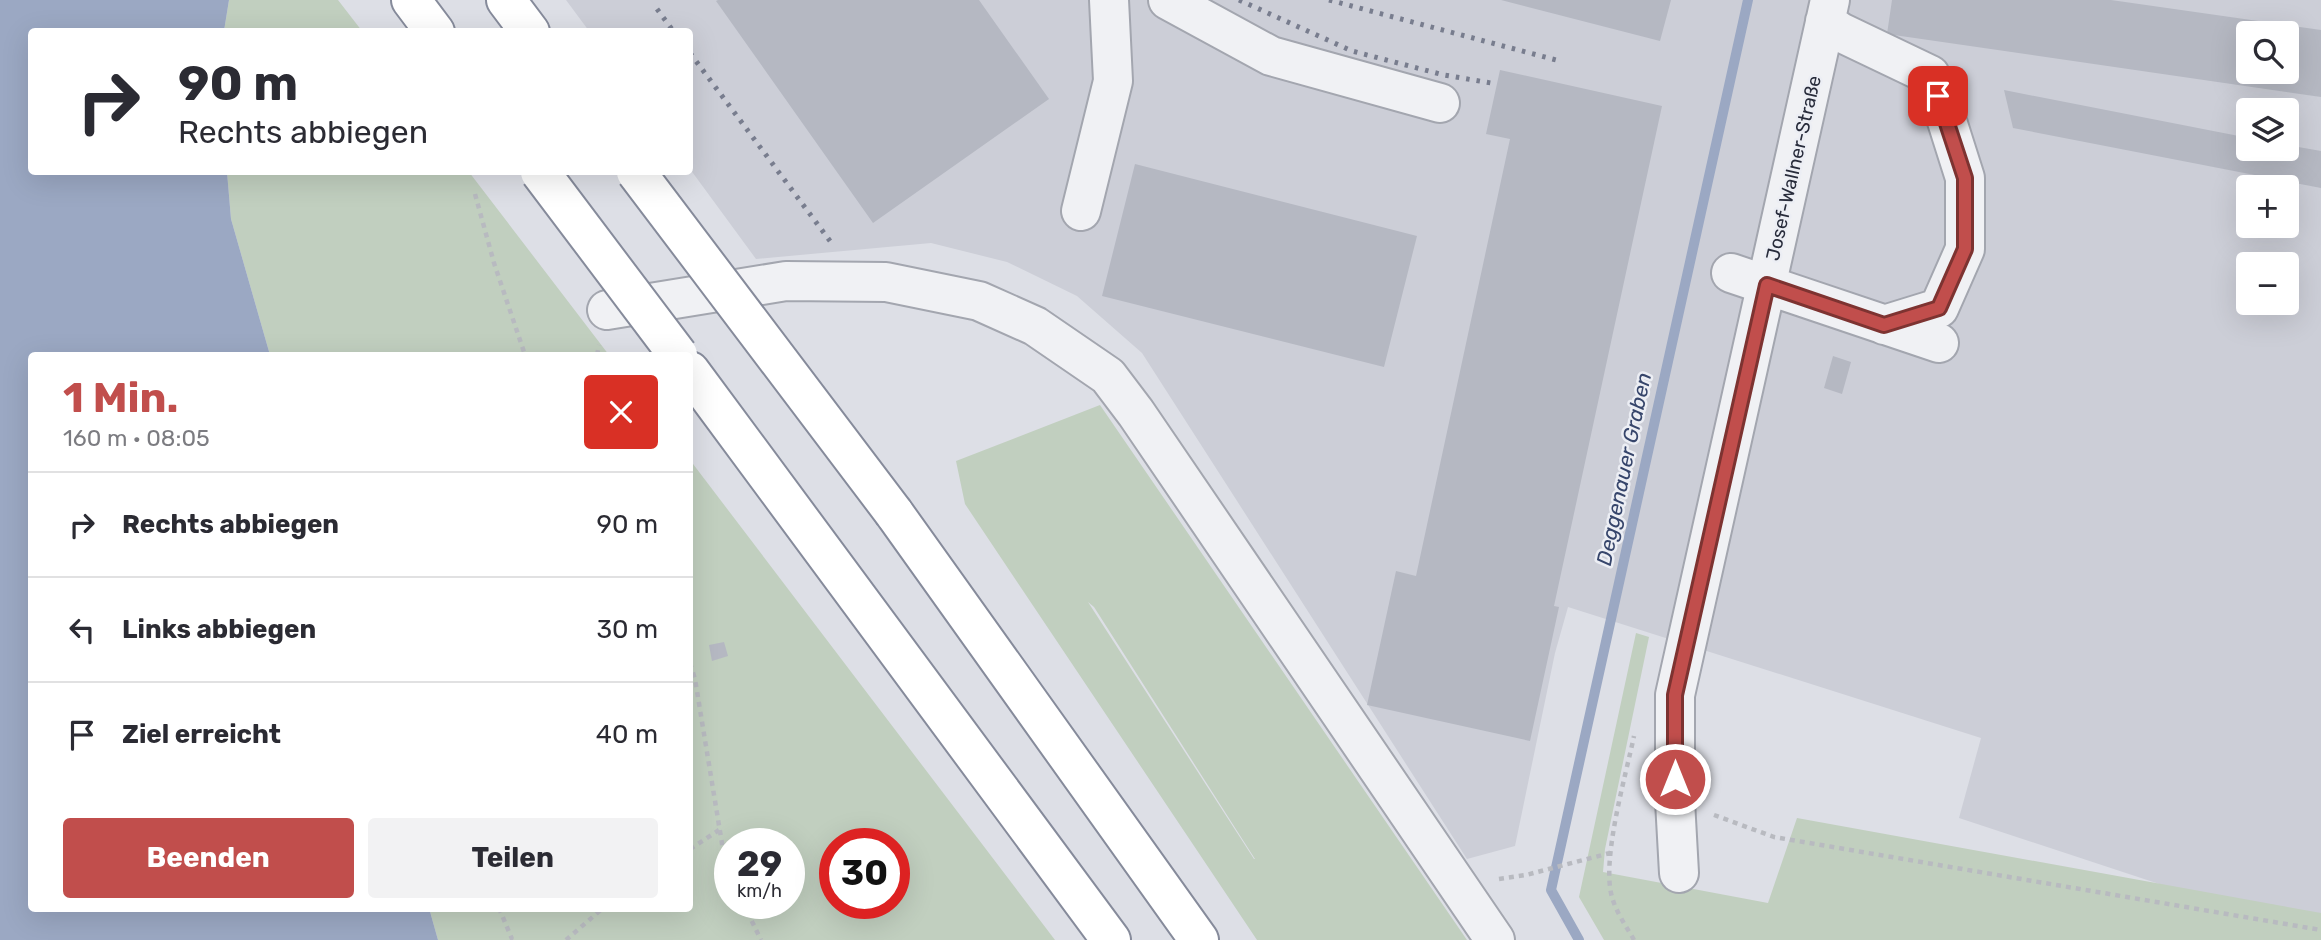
<!DOCTYPE html>
<html lang="de">
<meta charset="utf-8">
<style>
:root{--surface:#fff;--page:#f2f2f3;--text:#2b2b33;--muted:#7c7c81;--line:#e1e1e2;--accent:#c14e4c}
body{margin:0;font-family:Rubik,sans-serif;background:var(--page);color:var(--text);height:100vh;display:flex;flex-direction:column;font-size:26px;white-space:nowrap}
*{box-sizing:border-box;margin:0}
p{font-size:23px;color:var(--muted)}
.icon{flex:none;width:38px;height:38px;fill:none;stroke:currentColor;stroke-width:2;stroke-linecap:round;stroke-linejoin:round}
.map{position:relative;flex:1;overflow:hidden}
.drawer{position:absolute;left:28px;top:352px;width:665px;height:560px;display:flex;flex-direction:column;background:var(--surface);border-radius:7px;box-shadow:0 7px 28px #0002}
.drawer>*{flex:none}
.hud{position:absolute;left:28px;top:28px;width:665px;height:147px;border-radius:7px;box-shadow:0 7px 28px #0002;background:#fff;color:var(--text);overflow:hidden}
.tools{position:absolute;left:2236px;top:21px;display:grid;gap:14px}
.tools a{display:grid;place-items:center;width:63px;height:63px;border-radius:7px;background:var(--surface);box-shadow:0 7px 28px #0002;font-size:35px}
.speed{position:absolute;left:714px;top:828px;display:flex;gap:14px;font-size:35px;font-weight:700;text-align:center}
.speed>*{display:grid;place-content:center;width:91px;height:91px;border-radius:50%;background:var(--surface);box-shadow:0 7px 28px #0002;line-height:1}
.speed small{font-size:18px;font-weight:400}
.speed .limit{border:10px solid #d22;background:#fff;color:#111}
.pin{position:absolute;display:grid;place-items:center;width:60px;height:60px;color:#fff;margin:-30px;border-radius:14px;box-shadow:0 4px 10px #0006}
.me{position:absolute;width:77px;margin:-38px;rotate:0deg;stroke-linejoin:round;filter:drop-shadow(0 0 5px #0008)}
.turn{display:flex;align-items:center;gap:24px;height:147px;padding:0 35px;font-size:32px}
.turn .icon{width:91px;height:91px;stroke-width:2.5}
.turn b{display:block;font-size:49px;line-height:60px}
.round{display:grid;place-items:center;flex:none;width:74px;height:74px;border-radius:7px;background:var(--page)}
.summary{display:flex;align-items:center;justify-content:space-between;height:119px;padding:0 35px}
h1{font-size:42px;font-weight:700;line-height:52px;color:var(--accent)}
.action{display:flex;gap:14px;margin-top:auto;padding:14px 35px}
.action a{flex:1;height:80px;border-radius:7px;background:var(--accent);color:#fff;font-size:28px;font-weight:700;line-height:80px;text-align:center}
.action a+a{background:var(--page);color:var(--text)}
ul{padding:0;list-style:none}
li{display:flex;align-items:center;gap:21px;height:105px;padding:0 35px;border-top:2px solid var(--line)}
li div{flex:1}
li b{display:block;font-size:26px}
li em{font-style:normal}
.map>svg:first-child{display:block}
.built{fill:#ccced7;fill-rule:evenodd}
.green{fill:#c1cfbf;fill-rule:evenodd}
.water{fill:#9ba8c3}
.lines{fill:none;stroke-linecap:round;stroke-linejoin:round}
.stream{stroke:#9ba8c3;stroke-width:10}
.building{fill:#b5b8c2;fill-rule:evenodd}
.minor-casing{stroke:#a3a6af;stroke-width:42}
.highway-casing{stroke:#868b9b;stroke-width:42}
.path{stroke:#b8bac0;stroke-width:4.5;stroke-dasharray:5 5;stroke-linecap:butt}
.minor{stroke:#f0f1f4;stroke-width:38}
.highway{stroke:#fff;stroke-width:38}
.rail{stroke:#787d8e;stroke-width:5;stroke-dasharray:3.5 7;stroke-linecap:butt}
.highway-bridge-casing{stroke:#868b9b;stroke-width:42;stroke-linecap:butt}
.highway-bridge{stroke:#fff;stroke-width:38}
.route-casing{stroke:#7d3331;stroke-width:18}
.route{stroke:#c14e4c;stroke-width:12}
.labels{text-anchor:middle;stroke-width:5;stroke-linejoin:round;paint-order:stroke}
.street-label{font-size:19px;fill:#282c3b;stroke:#eceef4}
.water-label{font-size:21px;font-style:italic;fill:#36456b;stroke:#eceef4}
</style>
<div class="map">
<svg width="2321" height="940" viewBox="0 0 2321 940">
<rect width="100%" height="100%" fill="#dddfe6"/>
<!-- built -->
<path class="built" d="M566,0H2321V913L2302,931L1959,818L1981,738L1568,607L1555,653L1515,846L1467,859L1142,353L1077,296L1007,262L931,243L756,259L690,169V32L589,31ZM2249,33H2287V72H2249ZM2249,110H2287V149H2249ZM2249,187H2287V226H2249ZM2249,264H2287V303H2249Z"/>
<!-- green -->
<path class="green" d="M229,0H338L362,31H224Z
M227,172H469L609,355H270L231,219Z
M1100,405L1467,940H1257L965,504L956,461ZM1088,602L1094,607L1255,859H1254Z
M690,460L1055,940H438L429,908H690ZM730,844H789V903H730ZM835,844H894V903H835Z
M1636,633L1649,637L1605,849L1603,872L1768,903L1797,818L2321,913V940H1604L1579,897Z"/>
<!-- water -->
<path class="water" d="M0,0H229L224,31L32,32V172H227L231,219L270,355H32V908H429L438,940H0Z"/>
<g class="lines">
<!-- stream -->
<path class="stream" d="M1579,940L1551,890L1748,0"/>
</g>
<!-- building -->
<path class="building" d="M718,0H979L1049,99L873,223L716,1Z
M1501,0H1671L1660,41Z
M1892,0H2111L2321,30V97L1887,34ZM2249,33H2287V72H2249Z
M1500,70L1662,106L1554,606L1559,607L1530,741L1367,705L1396,571L1416,576L1510,139L1486,134Z
M2004,90L2249,138V149H2287V145L2321,151V188L2013,128Z
M1135,164L1417,236L1384,367L1102,296Z
M1833,356L1851,362L1842,394L1824,388Z
M724,642L728,656L712,661L709,645Z"/>
<g class="lines">
<defs>
<path id="minor" d="M1168,0L1271,56L1440,103
M1825,21L1840,32L1930,75L1946,118L1965,178V249L1939,308L1884,325
M1081,211L1113,81L1109,0
M1731,273L1939,343
M607,310L786,281L886,282L979,301L1035,326L1108,376L1136,413L1495,940
M1679,873L1675,801V695L1830,0"/>
<path id="highway" d="M411,0L435,32
M506,0L530,32
M690,371L1111,940
M894,513L1199,940"/>
</defs>
<!-- minor casing -->
<use href="#minor" class="minor-casing"/>
<!-- highway casing -->
<use href="#highway" class="highway-casing"/>
<!-- path -->
<path class="path" d="M475,194L494,263L525,355
M597,355L599,345
M690,663L695,679L726,868L730,876
M1714,815L1774,837L2321,930
M690,849L719,830
M1499,879L1526,875L1610,853
M743,903L761,940
M499,908L512,939L516,940
M566,940L603,908
M1634,940C1626,926 1616,912 1612,897C1601,860 1626,775 1634,736"/>
<!-- minor -->
<use href="#minor" class="minor"/>
<!-- highway -->
<use href="#highway" class="highway"/>
<!-- rail -->
<path class="rail" d="M1239,0L1352,51L1444,75L1497,84
M1329,0L1560,61
M657,9L674,32
M690,53L833,245"/>
<defs>
<path id="highway-bridge" d="M540,172L678,355
M636,172L894,513"/>
</defs>
<!-- highway-bridge casing -->
<use href="#highway-bridge" class="highway-bridge-casing"/>
<!-- highway-bridge -->
<use href="#highway-bridge" class="highway-bridge"/>
</g>
<g class="lines">
<defs>
<path id="route" d="M1675,779V695L1767,285L1884,325L1939,308L1965,249V178L1938,96"/>
</defs>
<!-- route casing -->
<use href="#route" class="route-casing"/>
<!-- route -->
<use href="#route" class="route"/>
</g>
<g class="labels">
<!-- street labels -->
<g class="street-label">
<text transform="translate(1793 168) rotate(-77)" y="7">Josef-Wallner-Straße</text>
</g>
<!-- water labels -->
<g class="water-label">
<text transform="translate(1624 469) rotate(-78)" y="7">Deggenauer Graben</text>
</g>
</g>
</svg>
<div class="tools">
<a><svg class="icon" aria-label="search" viewBox="0 0 24 24"><circle cx="10" cy="10" r="6"/><path d="M15 15l6 6"/></svg></a>
<a><svg class="icon" aria-label="layers" viewBox="0 0 24 24"><path d="M12 4l9 5-9 5-9-5zM3 14l9 5 9-5"/></svg></a>
<a>+</a>
<a>−</a>
</div>
<div class="speed"><div>29<small>km/h</small></div><div class="limit">30</div></div>
<div class="pin" style="left:1938px;top:96px;background:#d93025"><svg class="icon" aria-label="arrive" viewBox="0 0 24 24"><path d="M6 21V4h12l-3 4 3 4H6"/></svg></div>
<svg class="me" style="left:1675px;top:779px" viewBox="-20 -20 40 40"><circle r="17" fill="#c14e4c" stroke="#fff" stroke-width="3"/><path d="M0-11L8 9 0 5-8 9z" fill="#fff"/></svg>
<div class="hud">
<div class="turn"><svg class="icon" aria-label="right" viewBox="0 0 24 24"><path d="M7 20v-9h11M14 6l5 5-5 5"/></svg><div><b>90 m</b>Rechts abbiegen</div></div>
</div>
<section class="drawer">
<div class="summary"><div><h1>1 Min.</h1><p>160 m · 08:05</p></div><a class="round" style="background:#d93025;color:#fff"><svg class="icon" aria-label="close" viewBox="0 0 24 24"><path d="M6 6l12 12M18 6L6 18"/></svg></a></div>
<ul>
<li><svg class="icon" aria-label="right" viewBox="0 0 24 24"><path d="M7 20v-9h11M14 6l5 5-5 5"/></svg><div><b>Rechts abbiegen</b></div><em>90 m</em></li>
<li><svg class="icon" aria-label="left" viewBox="0 0 24 24"><path d="M17 20v-9H6M10 6l-5 5 5 5"/></svg><div><b>Links abbiegen</b></div><em>30 m</em></li>
<li><svg class="icon" aria-label="arrive" viewBox="0 0 24 24"><path d="M6 21V4h12l-3 4 3 4H6"/></svg><div><b>Ziel erreicht</b></div><em>40 m</em></li>
</ul>
<div class="action"><a>Beenden</a><a>Teilen</a></div>
</section>
</div>
